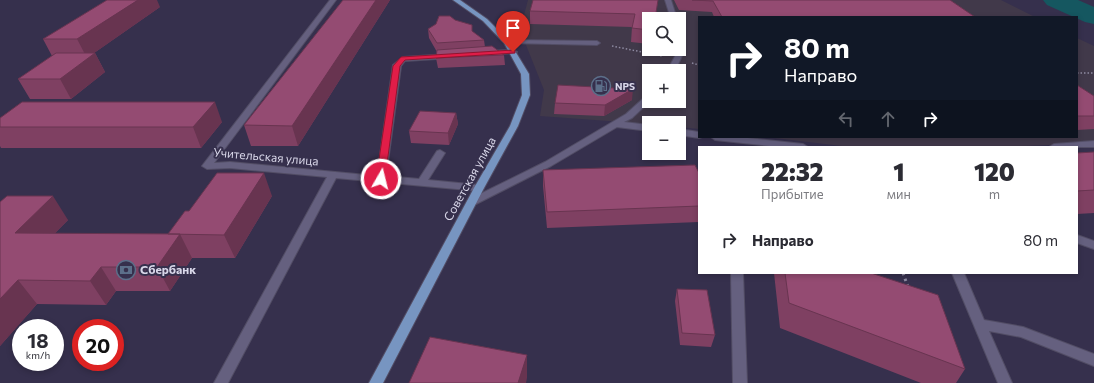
<!DOCTYPE html>
<html lang="ru">
<meta charset="utf-8">
<style>
:root{--surface:#fff;--page:#f7f7f7;--text:#2b2b33;--muted:#7c7c81}
body{margin:0;font-family:Commissioner,sans-serif;background:var(--page);color:var(--text);height:100vh;display:flex;flex-direction:column;font-size:15px;white-space:nowrap}
*{box-sizing:border-box;margin:0}
p{font-size:13px;color:var(--muted)}
.icon{flex:none;width:22px;height:22px;fill:none;stroke:currentColor;stroke-width:2;stroke-linecap:round;stroke-linejoin:round}
.map{position:relative;flex:1;overflow:hidden}
.sheet{position:absolute;left:698px;top:146px;width:380px;height:128px;display:flex;flex-direction:column;background:var(--surface);border-radius:0px;box-shadow:0 2px 6px #0003}
.sheet>*{flex:none}
.hud{position:absolute;left:698px;top:16px;width:380px;height:122px;border-radius:0px;box-shadow:0 2px 6px #0003;background:#111827;color:#fff;overflow:hidden}
.tools{position:absolute;left:642px;top:12px;display:grid;gap:8px}
.tools a{display:grid;place-items:center;width:44px;height:44px;border-radius:0px;background:var(--surface);box-shadow:0 2px 6px #0003;font-size:20px}
.speed{position:absolute;left:12px;top:319px;display:flex;gap:8px;font-size:20px;font-weight:700;text-align:center}
.speed>*{display:grid;place-content:center;width:52px;height:52px;border-radius:50%;background:var(--surface);box-shadow:0 2px 6px #0003;line-height:1}
.speed small{font-size:10px;font-weight:400}
.speed .limit{border:6px solid #d22;background:#fff;color:#111}
.pin{position:absolute;display:grid;place-items:center;width:34px;height:34px;color:#fff;margin:-41px -17px;border-radius:50% 50% 50% 0;rotate:-45deg;box-shadow:0 0 4px #0007}
.pin .icon{rotate:45deg}
.me{position:absolute;width:44px;margin:-22px;rotate:8deg;stroke-linejoin:round;filter:drop-shadow(0 0 3px #0008)}
.turn{display:flex;align-items:center;gap:14px;height:84px;padding:0 20px;font-size:18px}
.turn .icon{width:52px;height:52px;stroke-width:2.5}
.turn b{display:block;font-size:28px;line-height:34px}
.lanes{display:flex;align-items:center;height:38px;padding:0 20px;background:#0003;justify-content:center;gap:20px;direction:ltr}
.lanes .off{opacity:.35}
.eta{display:flex;justify-content:space-evenly;align-items:center;height:68px;text-align:center}
.eta b{font-size:24px;font-weight:800;line-height:28px}
ul{padding:0;list-style:none}
li{display:flex;align-items:center;gap:12px;height:52px;padding:0 20px}
li div{flex:1}
li b{display:block;font-size:15px}
li em{font-style:normal}
.map>svg:first-child{display:block}
.industrial{fill:#41394a;fill-rule:evenodd}
.lines{fill:none;stroke-linecap:round;stroke-linejoin:round}
.river{fill:#155760;fill-rule:evenodd}
.minor-casing{stroke:#524d65;stroke-width:2}
.major-casing{stroke:#524d65;stroke-width:2}
.path-far1{stroke:#8e8aa1;stroke-width:1.5;stroke-dasharray:1.5 2;stroke-linecap:butt}
.path{stroke:#8e8aa1;stroke-width:3;stroke-dasharray:2.5 3.5;stroke-linecap:butt}
.minor{fill:#65607f;fill-rule:evenodd}
.major{fill:#7795c1;fill-rule:evenodd}
.wall{fill:#7f4062}
.shaded-wall{fill:#683450}
.building{fill:#944b72;stroke:#683450}
.route{fill:#e11d48;stroke:#92132f}
.labels{text-anchor:middle;stroke-width:4;stroke-linejoin:round;paint-order:stroke}
.far-poi-label{font-size:10px;font-weight:bold;fill:#d9d7e9;stroke:#36304d;text-anchor:start}
.street-label{font-size:12px;fill:#d9d7e9;stroke:#36304d}
.poi-label{font-size:12px;font-weight:bold;fill:#d9d7e9;stroke:#36304d;text-anchor:start}
</style>
<div class="map">
<svg width="1094" height="383" viewBox="0 0 1094 383">
<rect width="100%" height="100%" fill="#36304d"/>
<!-- industrial -->
<path class="industrial" d="M528,0H1001L1035,17H699V129L679,127V123H649V124L540,116L544,90L520,30ZM649,19H679V49H649ZM649,71H679V101H649Z
M1077,38L1094,46V143L1003,147H850L766,137H1077Z"/>
<g class="lines">
<!-- river -->
<path class="river" d="M1043,0H1078L1094,7V24L1085,22L1047,5Z"/>
<defs>
<path id="minor" d="M330,0H336L214,163L230,162L377,176L393,65L403,57L449,54H452V58L405,61L401,66L386,176L419,179L437,151L440,150L445,153L428,180L479,185L484,188L479,191L336,178L228,383H214L327,177L230,168L207,169L202,166Z
M665,0H671L677,19H671Z
M679,34L682,36L685,49L675,71H667L679,49Z
M507,40L597,41L600,43L597,45L505,43L504,42Z
M513,50L517,52L515,53L487,55L483,53L487,51Z
M646,96H649V101H650L632,118L624,122L649,125V131L617,127L551,166L476,204H468L467,202L468,200L545,162L626,114Z
M679,129L699,132V137H702L699,138L679,135Z
M711,137H739L803,144L808,147H779L715,140Z
M1094,141V147H1049L1054,144Z
M1077,235L1094,241V249L1077,243Z
M731,273H743L747,383H733Z
M952,273H964L984,320L1023,327L1094,354V366L1021,337L989,331L1012,383H998Z"/>
<path id="major" d="M453,0H460L487,19L509,41L529,74L530,95L518,126L484,188L383,383H369L474,188L510,126L522,95L521,74L504,43L483,21Z"/>
</defs>
<!-- minor casing -->
<use href="#minor" class="minor-casing"/>
<!-- major casing -->
<use href="#major" class="major-casing"/>
<!-- path-far1 -->
<path class="path-far1" d="M612,46L662,56
M692,63L699,65
M1077,73H1094"/>
<!-- path -->
<path class="path" d="M903,273L908,287"/>
<!-- minor -->
<use href="#minor" class="minor"/>
<!-- major -->
<use href="#major" class="major"/>
</g>
<!-- wall -->
<path class="wall" d="M343,0H390L298,146H251L244,125Z
M658,0L655,19H649V44L631,42L632,27L530,24V11Z
M674,0H950L975,17H714L712,12L679,10Z
M160,7L94,53H95L105,72L71,99H30L18,79L52,56L43,39Z
M428,29L473,32L484,40L485,47L504,55L505,65L438,68L436,58L437,52L429,38Z
M1077,85L1094,96V129L1077,130Z
M632,100L604,116L554,114L555,103Z
M456,113L458,124L449,145L411,143L409,131Z
M0,118L222,122L201,148H1L0,146Z
M1094,152V213L1077,214V153Z
M543,170L699,173V222L547,228L543,186Z
M7,196L68,220L54,234H168L189,211L272,196L235,258H192L170,291H116L106,305L37,304L0,346Z
M774,273H871L965,369L956,383H921L780,328Z
M677,289L715,335L711,347L680,345L675,301Z"/>
<!-- shaded-wall -->
<path class="shaded-wall" d="M138,0H157L160,7L87,58L77,39Z
M376,0H390L298,146L292,126Z
M95,53L105,72L71,99L60,79Z
M633,89L632,100L604,116L605,105Z
M215,102L222,122L201,148L193,127Z
M456,113L458,124L449,145L448,133Z
M264,173L272,196L235,258L224,235Z
M53,196L68,220L32,257L15,233Z
M180,234L192,258L170,291L157,267Z
M101,267L116,291L106,305L90,281Z
M18,280L37,304L0,346V299Z
M527,355V378L526,383H518Z"/>
<!-- building -->
<path class="building" d="M107,0H138L77,39H43Z
M343,0H376L292,126L244,125Z
M533,0H658L655,19H649V30L632,28L635,14L530,11Z
M692,0H950L975,17H722L713,1Z
M439,16H450L455,20L472,25V31L484,40L437,43L428,29L436,24Z
M492,46L504,55L436,58L437,50Z
M56,53H95L60,79H18Z
M558,85L633,89L605,105L555,103Z
M1077,85L1094,96V116H1077Z
M22,102H215L193,127H0V118Z
M420,111L456,113L448,133L409,131Z
M1094,152V190L1077,191V153Z
M695,165L699,173V206L547,212L543,170Z
M217,173H264L224,235L168,234L185,211H189Z
M7,196H53L15,233L180,234L157,267H101L90,281L18,280L0,299V202Z
M785,273H871L938,295L965,369L789,303Z
M677,289L707,290L715,335L682,333Z
M430,337L527,355L518,383H409Z"/>
<!-- route -->
<path class="route" d="M513,50H515V53L405,60L400,66L385,179L384,181H378L376,179L393,66L401,57Z"/>
<!-- icons -->
<defs>
<symbol id="fuel-ring" viewBox="-11 -11 22 22"><circle r="9.5" fill="#36304d" stroke="#5c6f8a" stroke-width="1.5"/><path d="M-5.5-6h7V0h2V4h1.3V-2.5L3-4.5l.8-.8L6-3V5H2.5V1h-1V6h-7ZM-4.2-4.7v3.2H.2V-4.7Z" fill="#5c6f8a"/></symbol>
<symbol id="bank-ring" viewBox="-11 -11 22 22"><circle r="9.5" fill="#36304d" stroke="#5c6f8a" stroke-width="1.5"/><path d="M-6-4H6V4H-6ZM0-2.3a2.3 2.3 0 1 0 0 4.6a2.3 2.3 0 1 0 0-4.6Z" fill="#5c6f8a"/></symbol>
</defs>
<g fill-rule="evenodd">
<use href="#fuel-ring" x="590" y="75" width="22" height="22"/>
<use href="#bank-ring" x="115" y="259" width="22" height="22"/>
</g>
<g class="labels">
<!-- far-poi labels -->
<g class="far-poi-label">
<text x="615" y="90">NPS</text>
</g>
<!-- street labels -->
<g class="street-label">
<text transform="translate(266 157) rotate(5)" y="4">Учительская улица</text>
<text transform="translate(470 179) rotate(-61)" y="4">Советская улица</text>
</g>
<!-- poi labels -->
<g class="poi-label">
<text x="140" y="274">Сбербанк</text>
</g>
</g>
</svg>
<div class="tools">
<a><svg class="icon" aria-label="search" viewBox="0 0 24 24"><circle cx="10" cy="10" r="6"/><path d="M15 15l6 6"/></svg></a>
<a>+</a>
<a>−</a>
</div>
<div class="speed"><div>18<small>km/h</small></div><div class="limit">20</div></div>
<div class="pin" style="left:513px;top:52px;background:#d93025"><svg class="icon" aria-label="arrive" viewBox="0 0 24 24"><path d="M6 21V4h12l-3 4 3 4H6"/></svg></div>
<svg class="me" style="left:381px;top:179px" viewBox="-20 -20 40 40"><circle r="17" fill="#e11d48" stroke="#fff" stroke-width="3"/><path d="M0-11L8 9 0 5-8 9z" fill="#fff"/></svg>
<div class="hud">
<div class="turn"><svg class="icon" aria-label="right" viewBox="0 0 24 24"><path d="M7 20v-9h11M14 6l5 5-5 5"/></svg><div><b>80 m</b>Направо</div></div>
<div class="lanes"><svg class="icon off" aria-label="left" viewBox="0 0 24 24"><path d="M17 20v-9H6M10 6l-5 5 5 5"/></svg><svg class="icon off" aria-label="ahead" viewBox="0 0 24 24"><path d="M12 20V5M6 11l6-6 6 6"/></svg><svg class="icon" aria-label="right" viewBox="0 0 24 24"><path d="M7 20v-9h11M14 6l5 5-5 5"/></svg></div>
</div>
<section class="sheet">
<div class="eta">
<div><b>22:32</b><p>Прибытие</p></div>
<div><b>1</b><p>мин</p></div>
<div><b>120</b><p>m</p></div>
</div>
<ul>
<li><svg class="icon" aria-label="right" viewBox="0 0 24 24"><path d="M7 20v-9h11M14 6l5 5-5 5"/></svg><div><b>Направо</b></div><em>80 m</em></li>
</ul>
</section>
</div>
